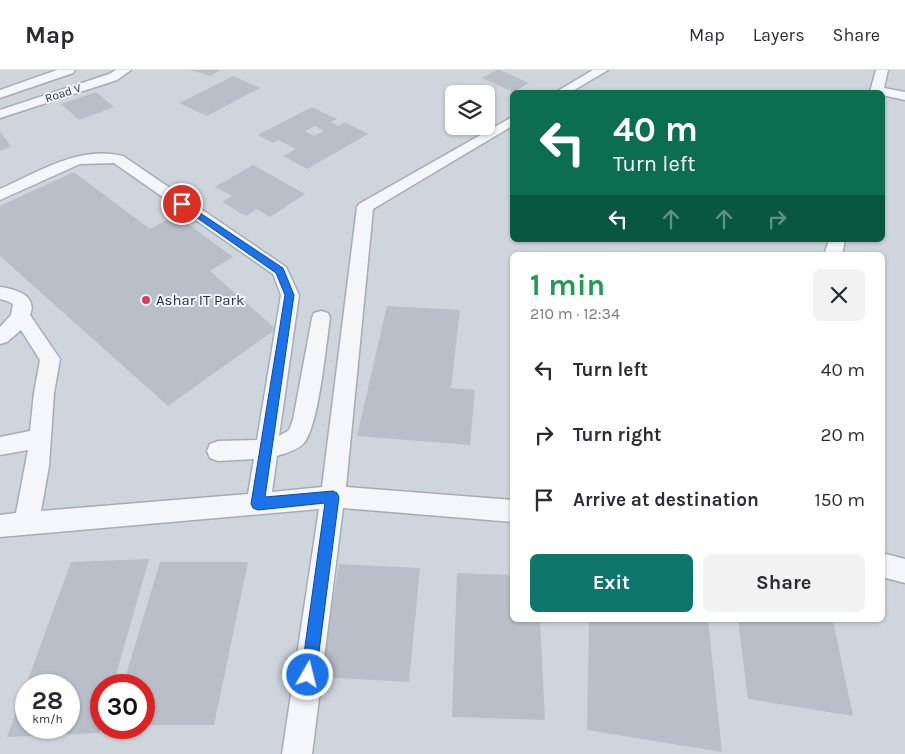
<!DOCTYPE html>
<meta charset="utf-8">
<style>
:root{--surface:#fff;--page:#f2f2f3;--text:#2b2b33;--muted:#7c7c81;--line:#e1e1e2;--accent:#0f766e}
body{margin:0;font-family:Karla,sans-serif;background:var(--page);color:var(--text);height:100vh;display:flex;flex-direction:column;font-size:19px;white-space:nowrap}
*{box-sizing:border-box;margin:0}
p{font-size:16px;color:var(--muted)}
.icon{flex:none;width:28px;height:28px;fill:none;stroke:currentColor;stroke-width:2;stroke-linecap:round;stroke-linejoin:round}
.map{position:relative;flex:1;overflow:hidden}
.sheet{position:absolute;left:510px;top:182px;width:375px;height:370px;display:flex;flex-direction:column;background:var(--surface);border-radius:8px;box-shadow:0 1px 4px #0004}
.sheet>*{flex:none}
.top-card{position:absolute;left:510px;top:20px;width:375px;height:152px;border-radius:8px;box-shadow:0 1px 4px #0004;background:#0b6e4f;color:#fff;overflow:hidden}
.controls{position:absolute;left:445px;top:15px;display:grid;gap:10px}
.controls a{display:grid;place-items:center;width:50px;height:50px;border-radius:8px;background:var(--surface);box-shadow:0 1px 4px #0004;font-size:25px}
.speed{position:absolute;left:15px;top:604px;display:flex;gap:10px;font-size:25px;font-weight:700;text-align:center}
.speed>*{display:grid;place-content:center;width:65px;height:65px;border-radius:50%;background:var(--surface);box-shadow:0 1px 4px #0004;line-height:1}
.speed small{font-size:12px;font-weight:400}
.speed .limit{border:8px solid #d22;background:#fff;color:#111}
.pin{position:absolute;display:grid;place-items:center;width:42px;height:42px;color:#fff;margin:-21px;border:2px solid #fff;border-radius:50%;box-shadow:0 1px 5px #0007}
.me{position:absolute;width:55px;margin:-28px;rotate:8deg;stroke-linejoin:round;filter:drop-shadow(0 0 4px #0008)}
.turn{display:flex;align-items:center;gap:18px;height:105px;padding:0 20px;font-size:22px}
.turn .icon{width:65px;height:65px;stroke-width:2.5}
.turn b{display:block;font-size:35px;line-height:42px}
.lanes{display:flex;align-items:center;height:48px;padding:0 20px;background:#0003;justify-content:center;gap:25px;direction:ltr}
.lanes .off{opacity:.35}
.round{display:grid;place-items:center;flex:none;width:52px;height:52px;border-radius:8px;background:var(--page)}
.head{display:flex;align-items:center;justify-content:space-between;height:85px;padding:0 20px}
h1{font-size:30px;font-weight:700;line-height:38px;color:#1e9e55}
.action{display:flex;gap:10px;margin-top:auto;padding:10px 20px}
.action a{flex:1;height:58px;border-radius:8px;background:var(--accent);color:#fff;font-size:20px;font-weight:700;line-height:58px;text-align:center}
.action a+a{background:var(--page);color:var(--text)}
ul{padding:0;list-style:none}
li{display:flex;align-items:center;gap:15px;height:65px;padding:0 20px}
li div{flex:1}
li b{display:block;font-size:19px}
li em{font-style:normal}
header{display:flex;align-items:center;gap:30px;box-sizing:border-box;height:70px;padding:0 25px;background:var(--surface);border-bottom:1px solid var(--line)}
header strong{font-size:24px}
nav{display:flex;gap:28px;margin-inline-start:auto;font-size:18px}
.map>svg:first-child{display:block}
.built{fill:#cfd5dd;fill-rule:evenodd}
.building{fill:#b8bfc9;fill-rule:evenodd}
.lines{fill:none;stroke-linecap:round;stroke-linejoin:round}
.minor-casing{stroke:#a6acb6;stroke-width:3}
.minor{fill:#f4f6f9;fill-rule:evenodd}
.route{fill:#1a73e8;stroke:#114b97}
.poi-dot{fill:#d93d5c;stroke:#f1f4f8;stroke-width:2}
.labels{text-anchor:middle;stroke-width:4;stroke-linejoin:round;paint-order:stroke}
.far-street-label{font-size:12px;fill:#283444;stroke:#f1f4f8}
.poi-label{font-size:15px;fill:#283444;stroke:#f1f4f8;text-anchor:start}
</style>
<header>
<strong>Map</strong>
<nav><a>Map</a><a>Layers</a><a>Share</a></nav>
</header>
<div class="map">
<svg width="905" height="684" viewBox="0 0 905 684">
<rect width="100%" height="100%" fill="#e1e5eb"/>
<!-- built -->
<path class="built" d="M0,0H905V684H0ZM512,22H882V170H512ZM454,24H486V56H454ZM512,185H882V550H512ZM26,615H69V658H26ZM101,615H144V658H101Z"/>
<!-- building -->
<path class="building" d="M190,0H220L211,6Z
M497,0H500L529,13L513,22L482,8Z
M233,6L260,18L207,46L179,33Z
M96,22L114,37L79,50L61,34Z
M312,37L337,49L330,52L338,56L345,52L368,64L307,99L283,86L296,79L279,70L273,73L258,65ZM315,56L324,61L314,66L305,61Z
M0,61L11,77L0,81Z
M253,95L305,124L270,147L257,139L246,146L222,132L232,126L215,117Z
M74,102L150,159L176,145L233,187L210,201L276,259L168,336L0,186V136Z
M387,236L460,240L451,318L475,320L470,375L357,366Z
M149,489L113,615H101V657L99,663L7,667L71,492ZM26,615H69V658H26Z
M160,492H248L214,655H144V615H123Z
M339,494L420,498L409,612L320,607Z
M457,503L512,505V550H540L545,650L452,647Z
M589,550H708L722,682L587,660Z
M738,550L833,551L853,646L748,629Z"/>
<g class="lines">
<defs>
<path id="minor" d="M57,0H75L73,3L0,28V20Z
M116,0H131L117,10L0,48V40L109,4Z
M593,0H608L571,22H556Z
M876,0H888L884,18L905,22V30L882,25V22H870Z
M512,47V56L373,139L346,417L512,430V452L343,438L312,684H282L319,439L0,467V445L16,443L28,380L0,385V367L30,361L34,323L40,290L21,260L7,272L0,274V257L11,245L13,234L7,231L0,229V217C15,219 38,225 30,245L60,289L54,323L49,396L41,441L248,424L254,389L218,391L210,388L207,381L210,374L218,371L257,370L281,225L273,204L114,93L80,94L0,130V119C38,102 80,75 123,86L286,197L299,225L279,366L289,360L293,350L312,248L314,243L321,241L328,243L330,248C326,274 319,355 304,373C298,380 286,383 277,386L272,422L322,417L357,137L359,134Z
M829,170H845L842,185H824Z
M882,483L905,489V513L882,507Z"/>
</defs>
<!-- minor casing -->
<use href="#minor" class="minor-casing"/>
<!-- minor -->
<use href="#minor" class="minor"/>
</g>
<!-- route -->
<path class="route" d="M182,131L283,198L294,225L265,427L333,421L337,423L339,427L316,605L314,610L308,613L303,610L301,605L325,433L258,440L253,438L251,434L285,225L276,203L180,136V132Z"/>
<!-- markers -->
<circle class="poi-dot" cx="146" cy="230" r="5"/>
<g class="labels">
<!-- far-street labels -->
<g class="far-street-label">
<text transform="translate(63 23) rotate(-18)" y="4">Road V</text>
</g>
<!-- poi labels -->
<g class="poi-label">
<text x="156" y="235">Ashar IT Park</text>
</g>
</g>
</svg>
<div class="controls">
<a><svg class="icon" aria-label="layers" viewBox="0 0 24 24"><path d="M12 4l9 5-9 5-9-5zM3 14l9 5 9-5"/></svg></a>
</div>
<div class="speed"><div>28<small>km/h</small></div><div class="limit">30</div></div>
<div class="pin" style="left:182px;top:134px;background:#d93025"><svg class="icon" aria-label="arrive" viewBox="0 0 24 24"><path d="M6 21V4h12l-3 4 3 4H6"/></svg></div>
<svg class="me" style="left:308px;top:605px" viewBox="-20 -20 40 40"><circle r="17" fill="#1a73e8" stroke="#fff" stroke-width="3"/><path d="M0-11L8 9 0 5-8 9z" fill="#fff"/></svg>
<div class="top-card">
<div class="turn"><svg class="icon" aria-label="left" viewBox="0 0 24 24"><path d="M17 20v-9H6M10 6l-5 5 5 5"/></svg><div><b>40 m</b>Turn left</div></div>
<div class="lanes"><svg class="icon" aria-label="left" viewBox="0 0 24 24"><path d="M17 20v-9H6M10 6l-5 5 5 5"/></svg><svg class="icon off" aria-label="ahead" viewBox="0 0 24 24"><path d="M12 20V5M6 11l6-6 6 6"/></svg><svg class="icon off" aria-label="ahead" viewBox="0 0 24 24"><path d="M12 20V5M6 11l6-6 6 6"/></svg><svg class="icon off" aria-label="right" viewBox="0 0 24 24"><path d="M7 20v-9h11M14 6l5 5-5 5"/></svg></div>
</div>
<section class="sheet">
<div class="head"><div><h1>1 min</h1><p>210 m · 12:34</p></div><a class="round"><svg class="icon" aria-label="close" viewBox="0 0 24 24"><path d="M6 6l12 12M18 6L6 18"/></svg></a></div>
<ul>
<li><svg class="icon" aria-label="left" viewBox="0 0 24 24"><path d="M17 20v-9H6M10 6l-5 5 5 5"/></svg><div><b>Turn left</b></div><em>40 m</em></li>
<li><svg class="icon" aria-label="right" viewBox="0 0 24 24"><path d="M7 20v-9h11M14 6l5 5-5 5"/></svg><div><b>Turn right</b></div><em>20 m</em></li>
<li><svg class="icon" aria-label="arrive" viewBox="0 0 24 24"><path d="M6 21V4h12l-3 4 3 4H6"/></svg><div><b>Arrive at destination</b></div><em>150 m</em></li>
</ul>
<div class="action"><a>Exit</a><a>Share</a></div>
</section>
</div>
